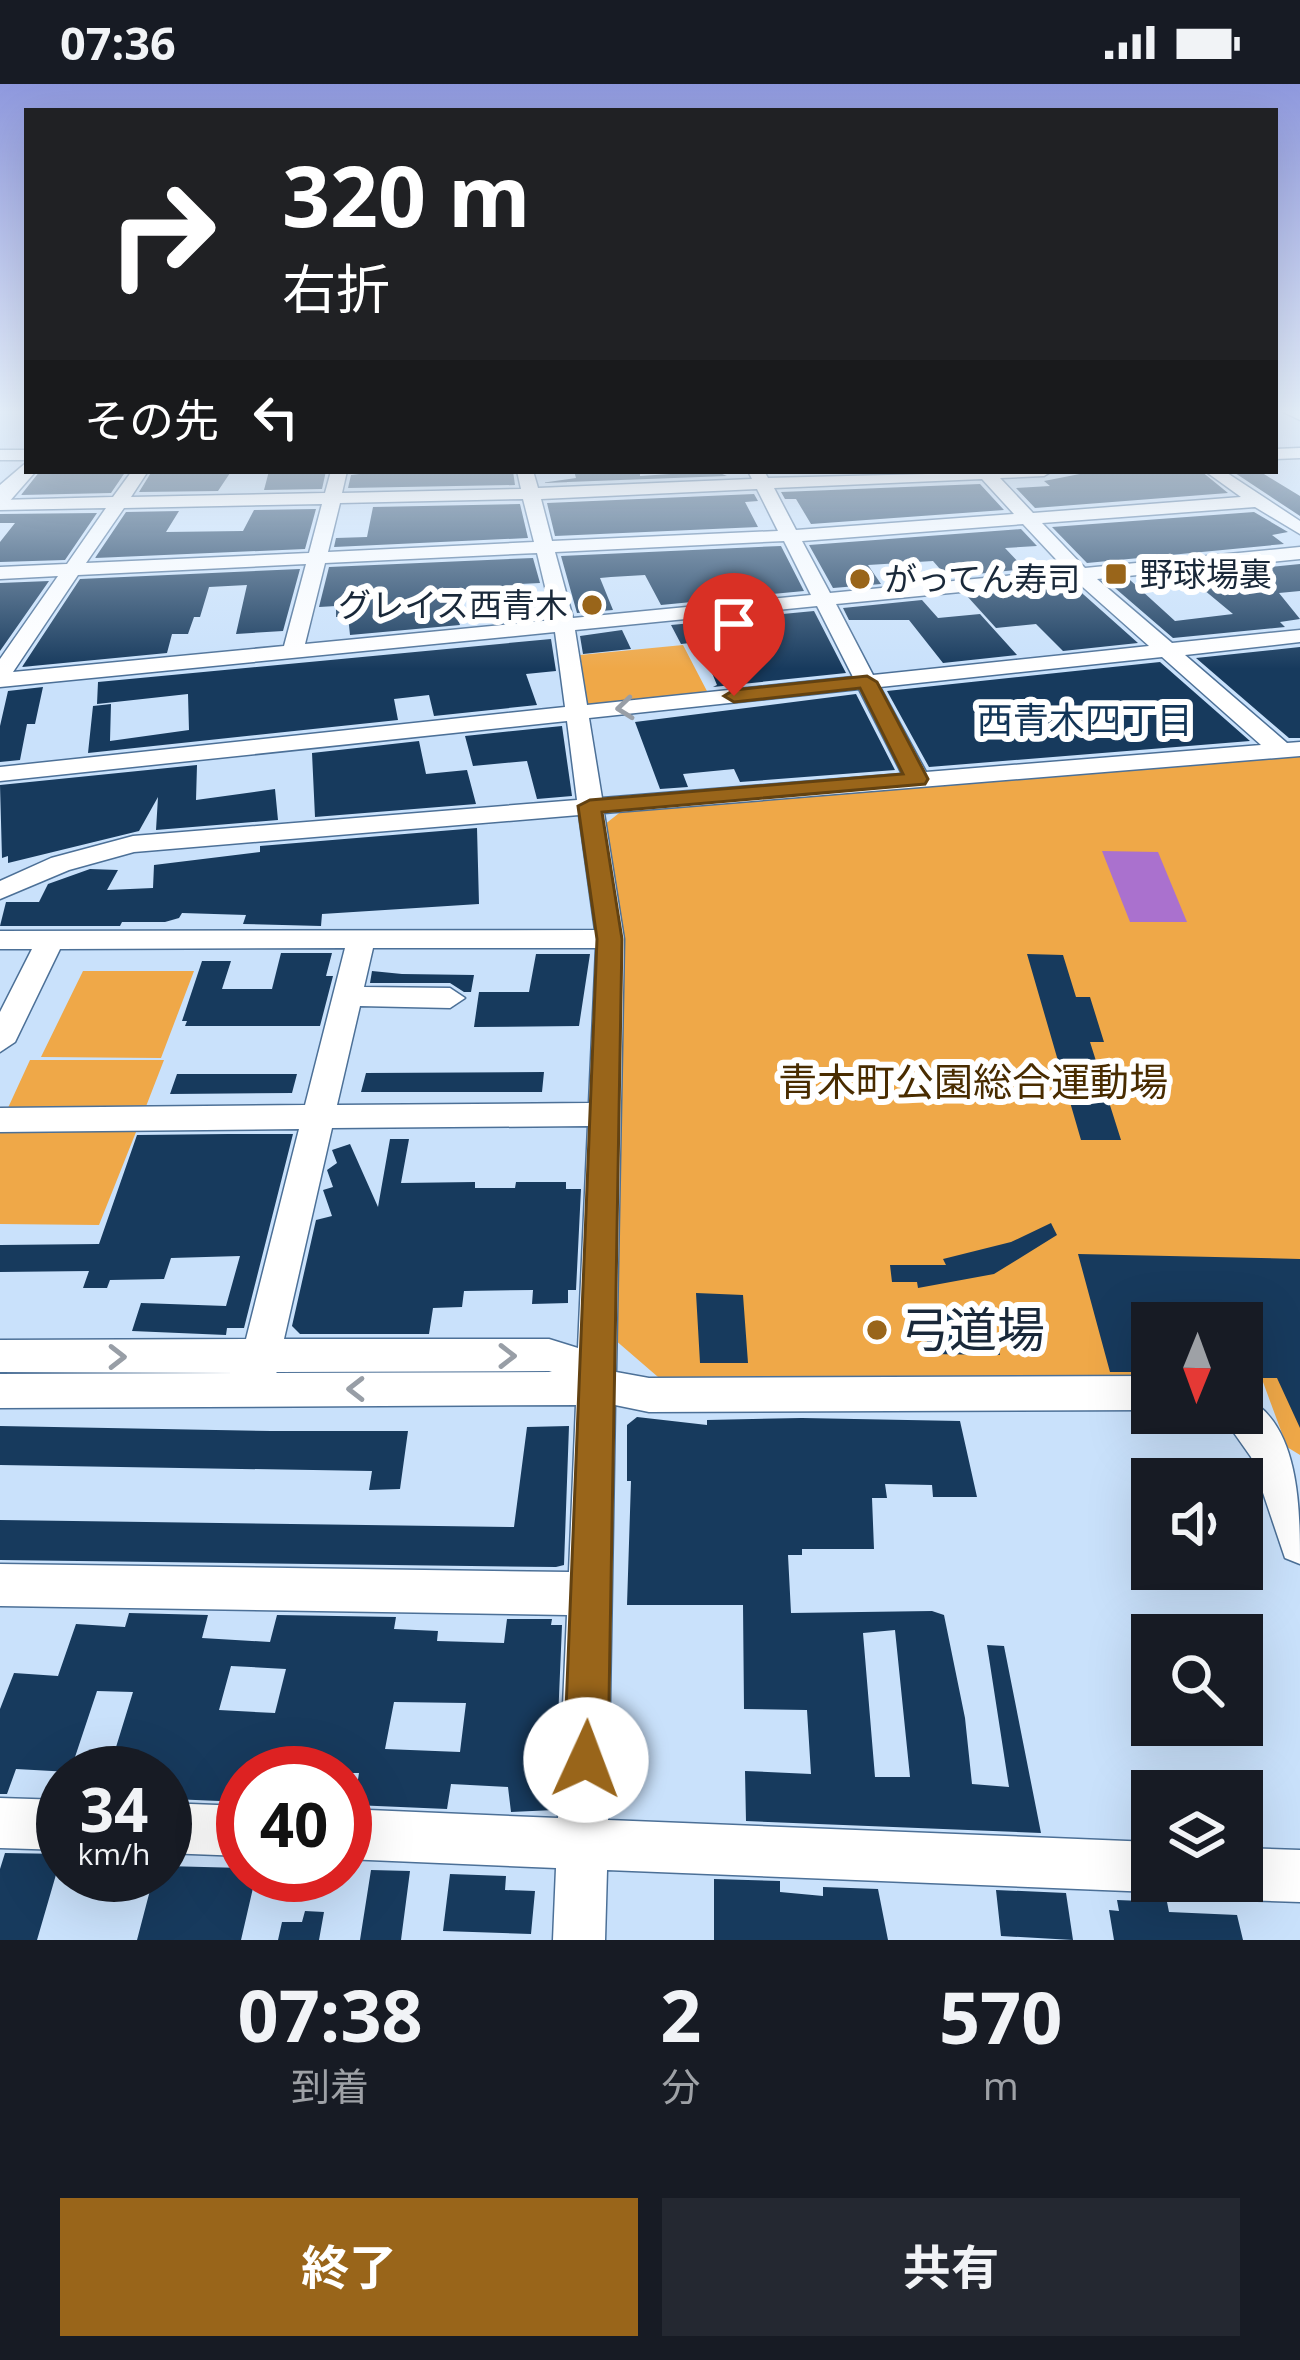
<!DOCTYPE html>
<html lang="ja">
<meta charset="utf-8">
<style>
:root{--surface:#171b24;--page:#242831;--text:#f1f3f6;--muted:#9ea1a6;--accent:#99651a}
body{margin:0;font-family:"Open Sans","Noto Sans JP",sans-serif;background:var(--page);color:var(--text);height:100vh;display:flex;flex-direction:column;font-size:45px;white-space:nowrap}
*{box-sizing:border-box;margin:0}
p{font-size:39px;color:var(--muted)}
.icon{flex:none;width:66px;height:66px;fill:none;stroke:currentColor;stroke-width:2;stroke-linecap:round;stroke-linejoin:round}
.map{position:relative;height:1856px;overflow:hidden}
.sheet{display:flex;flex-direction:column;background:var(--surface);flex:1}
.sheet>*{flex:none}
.banner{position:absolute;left:24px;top:24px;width:1254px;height:366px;border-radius:0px;box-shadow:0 12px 48px #0002;background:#202124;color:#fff;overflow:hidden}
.needle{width:78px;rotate:181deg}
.controls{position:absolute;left:1131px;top:1218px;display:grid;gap:24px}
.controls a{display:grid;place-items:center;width:132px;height:132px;border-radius:0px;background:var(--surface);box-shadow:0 12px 48px #0002;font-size:60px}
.speed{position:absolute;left:36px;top:1662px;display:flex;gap:24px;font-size:60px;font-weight:700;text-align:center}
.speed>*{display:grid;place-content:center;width:156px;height:156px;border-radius:50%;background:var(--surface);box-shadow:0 12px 48px #0002;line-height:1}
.speed small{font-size:30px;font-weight:400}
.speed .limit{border:18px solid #d22;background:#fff;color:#111}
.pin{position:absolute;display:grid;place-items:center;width:102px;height:102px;color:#fff;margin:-123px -51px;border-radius:50% 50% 50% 0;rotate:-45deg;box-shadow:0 0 12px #0007}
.pin .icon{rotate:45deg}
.me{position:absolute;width:132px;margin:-66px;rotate:2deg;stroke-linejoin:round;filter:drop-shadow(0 0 9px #0008)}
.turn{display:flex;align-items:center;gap:42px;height:252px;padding:0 60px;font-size:54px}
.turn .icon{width:156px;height:156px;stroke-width:2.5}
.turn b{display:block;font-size:84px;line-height:102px}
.then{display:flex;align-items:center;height:114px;padding:0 60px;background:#0003;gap:24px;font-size:45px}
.eta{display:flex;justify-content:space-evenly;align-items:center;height:204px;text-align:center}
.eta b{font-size:72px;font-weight:700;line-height:84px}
.action{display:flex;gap:24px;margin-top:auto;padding:24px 60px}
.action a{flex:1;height:138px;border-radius:0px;background:var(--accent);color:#fff;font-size:48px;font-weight:700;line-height:138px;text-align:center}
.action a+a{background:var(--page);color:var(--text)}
.status{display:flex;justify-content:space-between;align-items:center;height:84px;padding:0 60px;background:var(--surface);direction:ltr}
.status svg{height:33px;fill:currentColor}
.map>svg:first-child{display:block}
.green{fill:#efa848}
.water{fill:#aa71ce}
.building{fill:#173a5d;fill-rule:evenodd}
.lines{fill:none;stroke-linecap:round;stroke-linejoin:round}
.minor-casing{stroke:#4c7097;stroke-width:3}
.major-casing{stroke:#4c7097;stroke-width:3}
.minor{fill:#fff;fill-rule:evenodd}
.major{fill:#fff;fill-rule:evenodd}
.oneway{stroke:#989ea6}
.route{fill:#99651a;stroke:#634211;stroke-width:3}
.poi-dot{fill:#99651a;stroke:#fff;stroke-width:4.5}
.labels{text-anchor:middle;stroke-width:12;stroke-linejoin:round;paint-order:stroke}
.far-poi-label{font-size:33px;fill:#192839;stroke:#fff;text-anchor:start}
.far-neighbourhood-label{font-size:36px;fill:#123557;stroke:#fff}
.park-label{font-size:39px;fill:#492c00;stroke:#fff}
.near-poi-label{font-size:48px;fill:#192839;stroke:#fff;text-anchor:start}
</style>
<div class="status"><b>07:36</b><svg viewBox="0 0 49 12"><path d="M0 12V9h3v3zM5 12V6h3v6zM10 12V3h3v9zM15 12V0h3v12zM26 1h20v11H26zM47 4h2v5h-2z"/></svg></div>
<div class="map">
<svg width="1300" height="1856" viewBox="0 0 1300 1856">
<rect width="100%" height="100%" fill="#c9e1fb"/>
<!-- green -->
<path class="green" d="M683,561L709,611L587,622L580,571Z
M1300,672V1371L1287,1363L1263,1298H1242V1239H1152V1298L665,1299L614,1255L604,741L623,726Z
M83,887H194L161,974L41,973Z
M30,976H164L145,1025L7,1026Z
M0,1043H138L99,1141L0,1140Z"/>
<!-- water -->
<path class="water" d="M1102,767L1158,768L1187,838H1130Z"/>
<!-- building -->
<path class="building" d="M40,387H126L111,409L21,411Z
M152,387H169L167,390L230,389L218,407L139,408Z
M269,387H326L322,405L264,406Z
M385,387H513L515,401L348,404L351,391Z
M574,387H640V392L715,387L727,392L541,399L576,394Z
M1095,387H1201L1228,409L1035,424L1016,404L1050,402L1044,397Z
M1232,387H1259L1300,412V432Z
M980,400L1004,426L811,440L796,415H785L781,408Z
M754,410L758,417L745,418L758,443L555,452L547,419Z
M520,420L528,454L334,463L336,454L367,453L373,423Z
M316,425L305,465L95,474L126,428L179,427L166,448L243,447L254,426Z
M1254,428L1288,448L1272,451L1284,460L1087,479L1052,443Z
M97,429L65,476L0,478V458L15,439H0V430Z
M1021,445L1037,462L1005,464L1025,485L947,493L933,477L868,481L881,500L833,504L809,461Z
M781,462L804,507L661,521L645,491L611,493L600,494L613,526L577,529L561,472Z
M533,474L540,499L520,500L529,522L505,524L503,518L491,519L488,512L451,516L460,541L350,551L348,532L336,533V522L319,523L329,483Z
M1300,480V507L1279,509L1300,535L1280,538L1285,543L1173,554L1108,498L1130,496L1175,537L1233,530L1186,491Z
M300,485L283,547L236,550L247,501L209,503L200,533H194L188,550H172L167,569L22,583L80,495Z
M49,497L0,567V499Z
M1074,502L1138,559L1063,567L1036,540L996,544L967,512Z
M922,516L938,534L980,530L1017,571L943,579L909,536H849L843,524Z
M814,527L846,589L713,603L717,601L699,558L681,560L671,541Z
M622,546L631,565L583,570L580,552Z
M551,555L556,587L526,590L537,621L434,632L429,611L394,615L398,636L88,669L93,622L111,620L110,657L189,646L188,610L97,620L98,598Z
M1300,563V654H1289L1196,574Z
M1160,578L1250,657L929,683L887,607Z
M43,603L35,640H27L20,676L0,678V642L8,607Z
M856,610L895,686L740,698L734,685L683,690L688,703L660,705L635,638Z
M562,642L572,712L537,715L527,677L473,682L465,652Z
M419,657L426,690L467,686L476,720L315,733L312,669Z
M197,681L196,716L275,705L278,736L156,746L158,713L139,747L8,779V772L2,774L0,701Z
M477,744L479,820L322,830L321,842L243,840L246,831L182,829L179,834L165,838H122L120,842H0L6,818H39L48,800L90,785L118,786L107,806L153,804L154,781L260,768V762Z
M281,869H332L326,892H333L320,942H185L187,937H182L202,877H231L222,905H272Z
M536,870H590L579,942L474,943L479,908H529Z
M1027,870L1063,871L1076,913H1090L1104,958H1090L1121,1056H1081Z
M372,887L402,890L474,891L471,908H464L450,899H370Z
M544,988L542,1008H361L366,989Z
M177,990H297L292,1009L170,1010Z
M228,1050H293L244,1244H227L226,1251L132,1247L141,1219L226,1222L240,1172L171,1174L164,1195L110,1196L107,1204H83L89,1187L0,1188V1161L99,1160L137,1051Z
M390,1055H409L401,1099L475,1098V1104H515L516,1098H566V1105H581L576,1206H568V1219L532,1220L533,1206L464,1207L462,1223L433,1224L429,1250H300L292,1242L316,1136L332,1132L323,1106L333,1103L327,1086L337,1079L332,1066L350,1060L378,1123Z
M1051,1139L1057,1151L994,1190L918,1204L917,1198H892L890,1181H946L943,1175L1011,1158Z
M1078,1170L1300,1175V1344L1277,1294H1242V1239H1152V1288H1110Z
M696,1209L743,1211L748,1279H700Z
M921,1223L991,1224L1000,1271L929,1270Z
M637,1333L707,1341V1336L802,1334L960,1337L977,1413H933L932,1401L885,1400L887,1414H872L874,1465H802V1471H788L791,1529L932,1527L944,1531L965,1634L972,1700L1009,1703L987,1561L1004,1562L1041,1749L746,1737L745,1687L811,1690L807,1626L744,1625L743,1521H627L631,1397H627V1341ZM895,1546L910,1693H875L863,1549Z
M0,1342L271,1347H408L400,1405L369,1406L372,1387L0,1381Z
M569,1342L564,1481L556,1483L0,1476V1436L514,1443L527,1343Z
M129,1529L208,1531L202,1554L270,1558L277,1531L396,1533L394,1545L438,1547L437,1557L504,1559L507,1535H552L551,1541H562L557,1660L553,1661L554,1726L511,1728L508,1703L451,1700L447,1725L354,1721L359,1689H243V1718L172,1715L174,1708H165V1689H108L133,1608L97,1607L70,1688L16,1685L7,1710H0V1625L14,1589L58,1592L76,1540L125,1543ZM231,1582L286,1585L275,1629L219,1626ZM394,1618L466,1619L460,1668L385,1665Z
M5,1769L62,1770L37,1856H0V1785Z
M165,1782L243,1784V1791H256L241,1856H137L154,1791H165Z
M371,1786L410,1787L401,1856H360Z
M450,1790L506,1792L505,1806L535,1807L531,1850L443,1847Z
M714,1795L780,1797V1808L823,1812V1803L878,1805L888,1856H714Z
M996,1806L1066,1809L1073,1856L1001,1852Z
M1117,1816L1167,1818L1169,1828L1237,1831L1243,1856H1114L1109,1826L1119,1827Z
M305,1827L324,1828L319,1856H278L282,1838H302Z"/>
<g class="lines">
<defs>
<path id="minor" d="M1300,364V374L1275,375V365Z
M0,366H27V376H0Z
M132,387H148L131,413L325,409L331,387H347L342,409L521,405L517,387H533L538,404L752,395L748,387H764L768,394L1052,387L1044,392L1000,394L1033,429L1241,413L1205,387H1224L1300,437V450L1255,423L1042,439L1085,484L1300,463V475L1097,495L1172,559L1300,546V558L1185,571L1287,659L1300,658V672L604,729L624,855L616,1288L649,1294L1152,1292V1326L649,1328L615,1321L608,1736L1152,1758V1797H1172L1170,1801L1152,1808L607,1786L605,1856H553L556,1784L345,1775V1725L558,1734L567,1531L0,1522V1480L569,1488L576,1321L0,1324V1290L237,1289L0,1288V1256L246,1255L299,1045L0,1048V1024L305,1021L345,864L60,865L15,958L0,968V928L32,865H0V847L595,846L579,731L134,768L69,786L0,815V797L51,774L133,752L577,716L567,637L0,697V683L565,623L555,548L0,603V575L58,492L0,495V483L67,480L106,424L0,426V416L113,413ZM982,395L1014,430L796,446L774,404ZM757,405L778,447L552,457L541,415ZM523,415L534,458L328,468L340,419ZM322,420L309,469L86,479L124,424ZM1023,440L1066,486L830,509L802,457ZM784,457L811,511L573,534L555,468ZM537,469L553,536L305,560L325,479ZM306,480L284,562L13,588L78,491ZM1076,497L1149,562L873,591L836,520ZM817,522L853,593L587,621L575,546ZM1162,573L1261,661L926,688L880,603ZM859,605L902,690L602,714L589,634ZM373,864H596L589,1019L337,1021L360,922L450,924L465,914L450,904L364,903ZM588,1042L578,1264L549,1255H284L332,1044ZM549,1287L552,1288L276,1289L277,1288Z
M1242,1312C1300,1336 1300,1425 1300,1480L1285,1474L1251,1373L1220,1329H1242Z
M0,1714L63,1716V1766L0,1764Z
M165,1719L243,1722V1772L165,1769Z
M1242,1764L1300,1766V1818L1242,1816L1224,1808L1219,1797H1242Z"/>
<path id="major" d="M1277,325H1300V336Z
M27,378V387H36L8,419L0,421V401Z"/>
</defs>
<!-- minor casing -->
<use href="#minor" class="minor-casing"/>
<!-- major casing -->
<use href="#major" class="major-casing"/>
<!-- minor -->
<use href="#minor" class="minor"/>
<!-- major -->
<use href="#major" class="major"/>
</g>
<!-- one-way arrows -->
<defs><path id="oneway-chevron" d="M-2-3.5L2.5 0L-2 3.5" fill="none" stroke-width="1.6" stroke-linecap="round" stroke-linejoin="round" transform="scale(3)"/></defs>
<g class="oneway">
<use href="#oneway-chevron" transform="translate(625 624) rotate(174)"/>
<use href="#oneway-chevron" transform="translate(507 1272)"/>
<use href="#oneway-chevron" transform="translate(117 1273)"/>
<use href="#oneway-chevron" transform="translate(356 1305) rotate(-180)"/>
</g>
<!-- sky -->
<linearGradient id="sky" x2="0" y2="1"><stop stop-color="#8f99de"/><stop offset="0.56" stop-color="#e7f2fd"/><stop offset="1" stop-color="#e7f2fd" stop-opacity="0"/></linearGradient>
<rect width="1300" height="585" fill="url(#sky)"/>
<!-- route -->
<path class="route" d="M867,592L877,598L928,695L925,700L602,728L622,855L608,1676L601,1691L586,1698L570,1691L564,1676L597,855L578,722L590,716L903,690L860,604L734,618L724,612L734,606Z"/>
<!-- markers -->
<g class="poi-dot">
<rect x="1104" y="478" width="24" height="24" rx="6"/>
<circle cx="860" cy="495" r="12"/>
<circle cx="592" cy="521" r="12"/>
<circle cx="877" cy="1246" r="12"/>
</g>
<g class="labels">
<!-- far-poi labels -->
<g class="far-poi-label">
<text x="1140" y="502">野球場裏</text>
<text x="884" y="507">がってん寿司</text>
<text x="568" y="533" text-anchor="end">グレイス西青木</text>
</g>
<!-- far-neighbourhood labels -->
<g class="far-neighbourhood-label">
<text x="1085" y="649">西青木四丁目</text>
</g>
<!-- park labels -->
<g class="park-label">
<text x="973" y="1012">青木町公園総合運動場</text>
</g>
<!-- near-poi labels -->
<g class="near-poi-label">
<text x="901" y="1263">弓道場</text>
</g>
</g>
</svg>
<div class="controls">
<a><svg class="needle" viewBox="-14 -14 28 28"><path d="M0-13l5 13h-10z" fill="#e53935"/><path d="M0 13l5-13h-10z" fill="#9ea1a6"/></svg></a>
<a><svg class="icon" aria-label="sound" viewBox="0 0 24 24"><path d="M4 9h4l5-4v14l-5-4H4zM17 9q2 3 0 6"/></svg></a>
<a><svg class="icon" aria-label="search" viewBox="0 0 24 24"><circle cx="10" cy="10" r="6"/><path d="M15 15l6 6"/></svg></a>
<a><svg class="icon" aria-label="layers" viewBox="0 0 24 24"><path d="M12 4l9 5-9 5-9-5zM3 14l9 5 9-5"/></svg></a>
</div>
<div class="speed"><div>34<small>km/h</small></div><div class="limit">40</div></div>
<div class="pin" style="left:734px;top:612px;background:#d93025"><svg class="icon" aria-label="arrive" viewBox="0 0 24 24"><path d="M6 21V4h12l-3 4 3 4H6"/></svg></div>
<svg class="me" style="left:586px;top:1676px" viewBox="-20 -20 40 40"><circle r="19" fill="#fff"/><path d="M0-13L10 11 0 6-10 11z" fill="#99651a"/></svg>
<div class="banner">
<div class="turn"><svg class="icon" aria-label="right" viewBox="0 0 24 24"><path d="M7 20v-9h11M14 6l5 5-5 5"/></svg><div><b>320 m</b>右折</div></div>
<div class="then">その先<svg class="icon" aria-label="left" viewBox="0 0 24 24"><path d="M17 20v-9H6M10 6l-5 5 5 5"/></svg></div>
</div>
</div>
<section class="sheet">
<div class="eta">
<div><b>07:38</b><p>到着</p></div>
<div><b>2</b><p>分</p></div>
<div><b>570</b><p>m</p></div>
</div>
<div class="action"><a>終了</a><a>共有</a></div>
</section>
